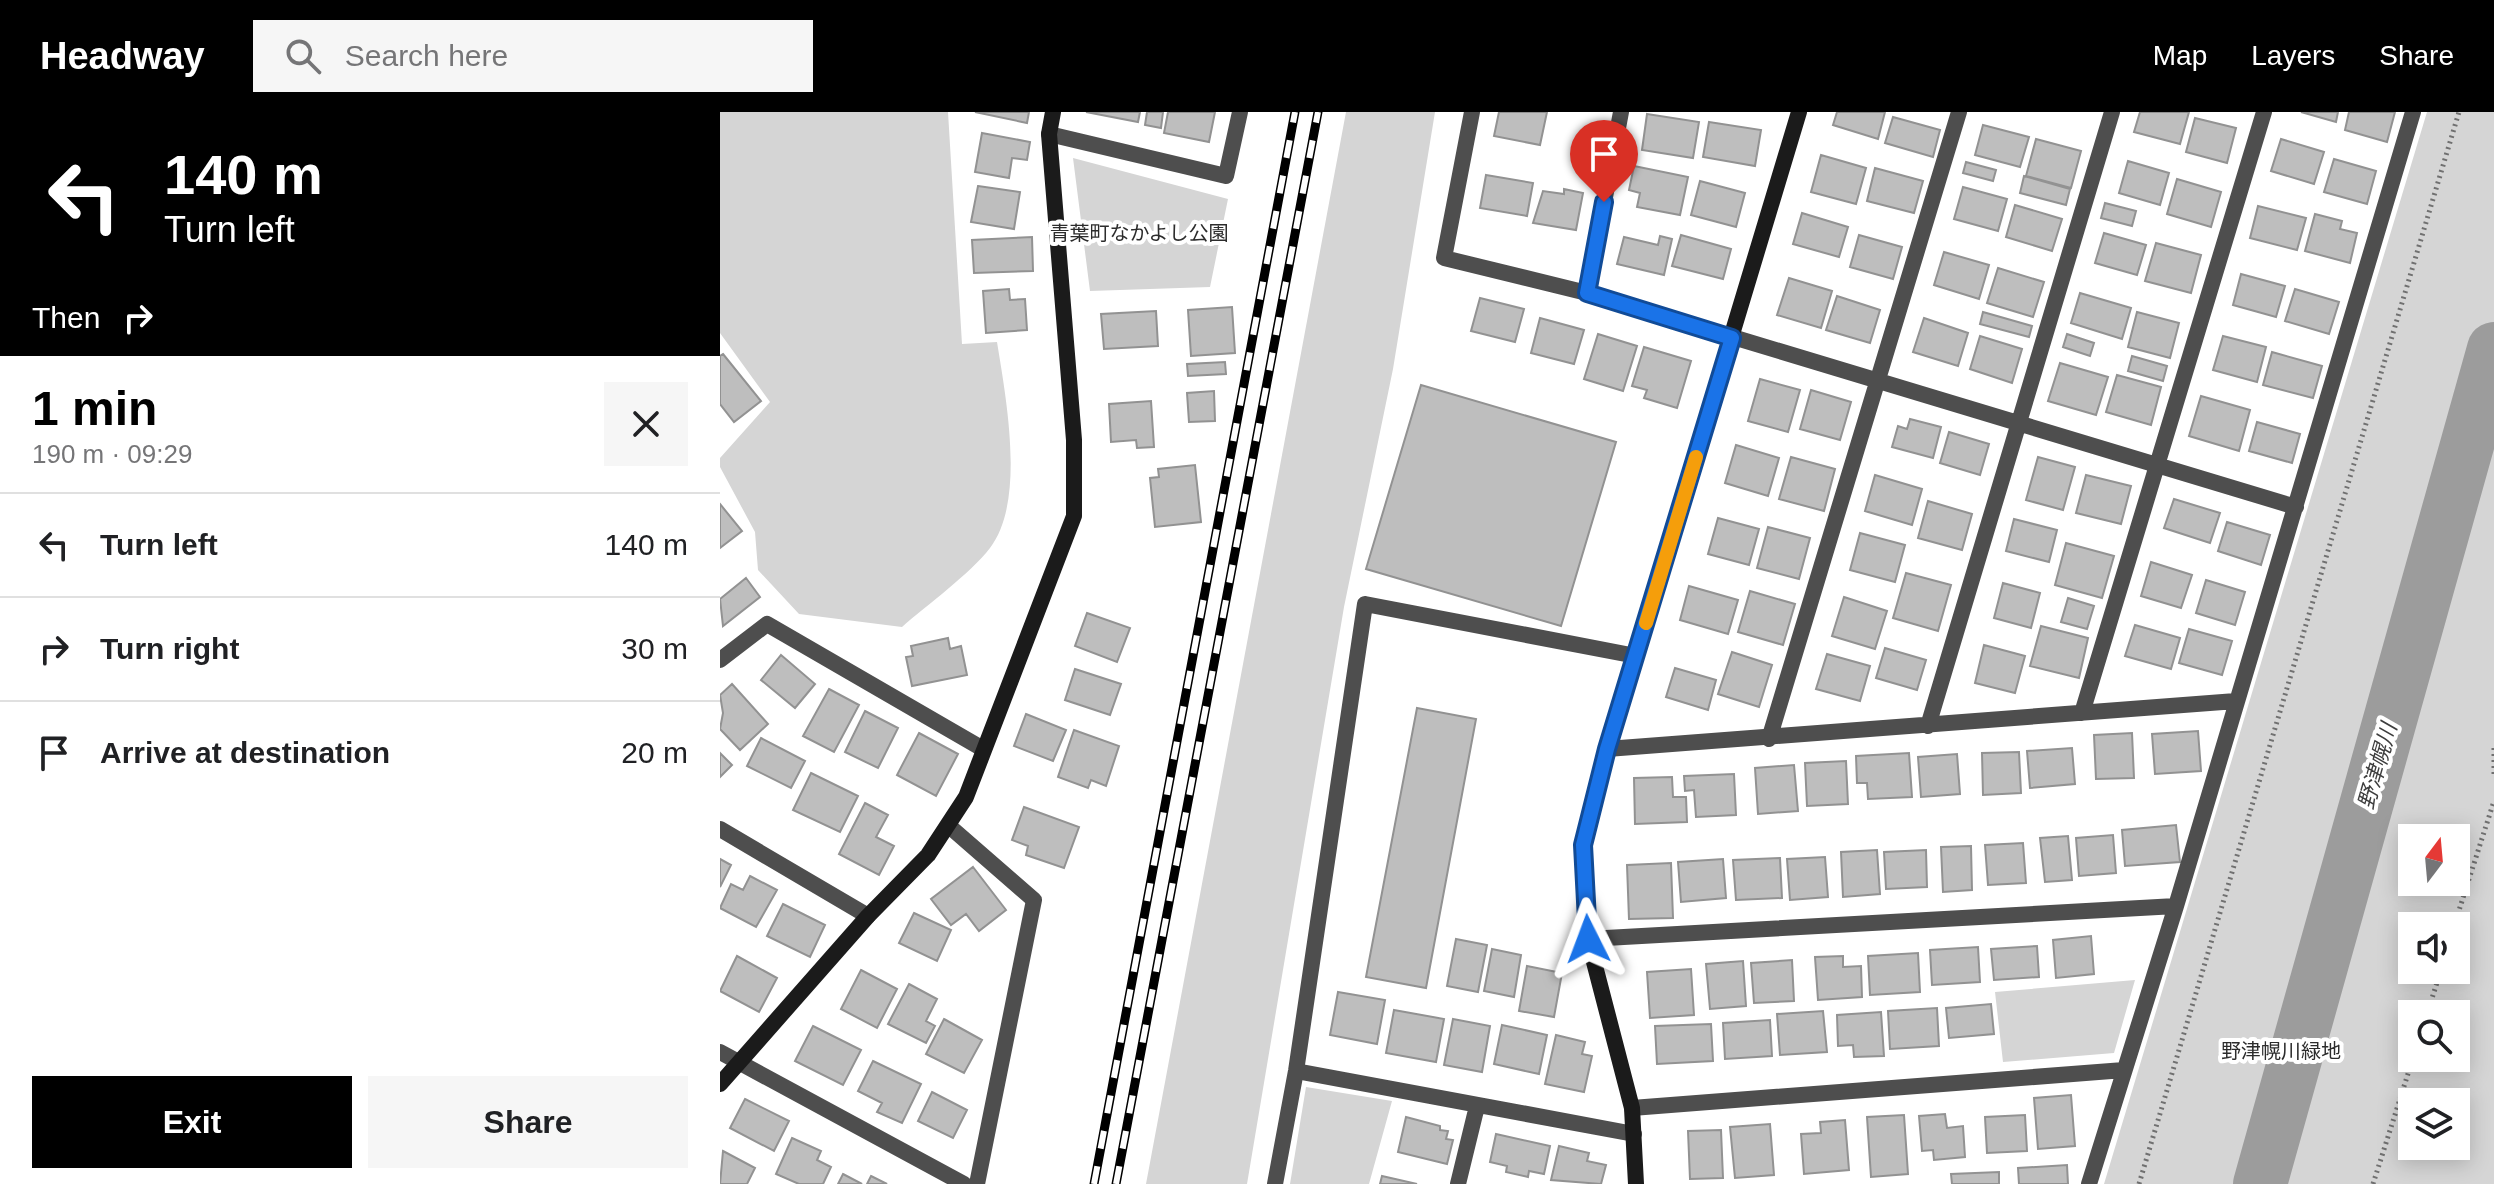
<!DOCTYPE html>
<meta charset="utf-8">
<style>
:root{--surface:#fff;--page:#f6f6f6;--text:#202124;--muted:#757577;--line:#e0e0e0;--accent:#000}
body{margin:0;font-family:Arial,"Noto Sans JP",sans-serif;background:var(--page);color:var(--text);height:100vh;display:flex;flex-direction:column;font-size:30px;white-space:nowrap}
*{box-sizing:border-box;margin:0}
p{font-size:26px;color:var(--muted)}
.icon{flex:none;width:44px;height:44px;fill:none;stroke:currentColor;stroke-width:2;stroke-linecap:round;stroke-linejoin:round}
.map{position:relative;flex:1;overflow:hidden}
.details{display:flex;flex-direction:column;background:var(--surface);width:720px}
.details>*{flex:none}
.top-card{background:#000;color:#fff;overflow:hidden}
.needle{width:52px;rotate:16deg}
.buttons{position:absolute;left:1678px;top:712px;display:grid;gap:16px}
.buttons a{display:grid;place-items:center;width:72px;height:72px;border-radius:0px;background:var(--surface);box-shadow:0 4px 20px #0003;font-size:40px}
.pin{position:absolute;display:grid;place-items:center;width:68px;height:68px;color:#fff;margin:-82px -34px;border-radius:50% 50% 50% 0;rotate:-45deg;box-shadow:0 0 8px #0007}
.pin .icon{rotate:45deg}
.me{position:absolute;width:88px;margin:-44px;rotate:357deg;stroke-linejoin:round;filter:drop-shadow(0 0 6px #0008)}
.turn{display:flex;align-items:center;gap:28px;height:168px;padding:0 32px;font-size:36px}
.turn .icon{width:104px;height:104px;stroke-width:2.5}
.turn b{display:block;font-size:56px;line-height:68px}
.then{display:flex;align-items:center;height:76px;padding:0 32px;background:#0003;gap:16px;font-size:30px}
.round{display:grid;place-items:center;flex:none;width:84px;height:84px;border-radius:0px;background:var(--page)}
.head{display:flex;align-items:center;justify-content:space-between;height:136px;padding:0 32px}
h1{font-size:48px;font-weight:700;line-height:60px;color:var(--accent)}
.primary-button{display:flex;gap:16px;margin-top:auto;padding:16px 32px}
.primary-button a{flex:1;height:92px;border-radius:0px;background:var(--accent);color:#fff;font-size:32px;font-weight:700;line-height:92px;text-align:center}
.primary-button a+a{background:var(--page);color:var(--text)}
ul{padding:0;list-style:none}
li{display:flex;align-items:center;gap:24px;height:104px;padding:0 32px;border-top:2px solid var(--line)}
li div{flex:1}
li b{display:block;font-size:30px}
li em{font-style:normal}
header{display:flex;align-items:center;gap:48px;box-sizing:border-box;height:112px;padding:0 40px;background:var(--accent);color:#fff}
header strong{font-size:38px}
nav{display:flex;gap:44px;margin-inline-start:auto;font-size:28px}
.search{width:560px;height:72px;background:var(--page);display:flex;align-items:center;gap:20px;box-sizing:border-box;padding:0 28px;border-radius:0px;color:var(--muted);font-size:30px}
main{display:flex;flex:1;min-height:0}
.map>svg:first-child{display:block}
.green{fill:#d5d5d5;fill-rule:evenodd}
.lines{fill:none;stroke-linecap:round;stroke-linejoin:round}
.river{stroke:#9c9c9c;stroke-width:54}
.building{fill:#bebebe;stroke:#929292;stroke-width:2}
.path{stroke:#707070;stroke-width:5;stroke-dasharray:2 4;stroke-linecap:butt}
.street{stroke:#4e4e4e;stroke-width:16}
.secondary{stroke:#1b1b1b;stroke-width:16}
.rail-casing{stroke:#000;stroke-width:9}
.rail{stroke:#fff;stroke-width:6;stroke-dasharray:18;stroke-linecap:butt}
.route-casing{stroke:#114b97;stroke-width:20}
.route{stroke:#1a73e8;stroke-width:14}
.slow{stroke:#f59e0b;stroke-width:14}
.labels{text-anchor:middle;stroke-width:8;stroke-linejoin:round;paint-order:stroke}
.park-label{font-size:20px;fill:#2c2c2c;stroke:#fff}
.water-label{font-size:22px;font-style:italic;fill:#3d3d3d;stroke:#fff}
</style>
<header>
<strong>Headway</strong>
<div class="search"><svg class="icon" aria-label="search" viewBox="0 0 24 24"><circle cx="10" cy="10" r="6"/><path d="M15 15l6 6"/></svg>Search here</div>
<nav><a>Map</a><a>Layers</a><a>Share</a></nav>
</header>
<main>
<section class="details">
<div class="top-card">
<div class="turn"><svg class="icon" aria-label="left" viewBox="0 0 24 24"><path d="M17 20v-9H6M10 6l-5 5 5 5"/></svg><div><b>140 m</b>Turn left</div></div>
<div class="then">Then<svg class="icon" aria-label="right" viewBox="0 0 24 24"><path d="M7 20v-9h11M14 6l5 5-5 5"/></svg></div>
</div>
<div class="head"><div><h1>1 min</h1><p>190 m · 09:29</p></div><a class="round"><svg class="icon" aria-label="close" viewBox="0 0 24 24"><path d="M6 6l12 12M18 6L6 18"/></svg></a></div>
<ul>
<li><svg class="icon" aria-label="left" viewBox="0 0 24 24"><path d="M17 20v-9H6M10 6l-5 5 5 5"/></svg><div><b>Turn left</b></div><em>140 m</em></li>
<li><svg class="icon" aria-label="right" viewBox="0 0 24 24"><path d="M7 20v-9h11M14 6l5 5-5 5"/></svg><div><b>Turn right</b></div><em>30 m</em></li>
<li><svg class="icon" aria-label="arrive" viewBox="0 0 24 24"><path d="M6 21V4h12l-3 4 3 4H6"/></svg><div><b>Arrive at destination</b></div><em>20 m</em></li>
</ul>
<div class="primary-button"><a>Exit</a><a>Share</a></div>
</section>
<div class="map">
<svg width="1774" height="1072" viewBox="0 0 1774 1072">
<rect width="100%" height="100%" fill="#fff"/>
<!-- green -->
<path class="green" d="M0,0H228L242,232L277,230C286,286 306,389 270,436C250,462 207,493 182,515L79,502L38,458L35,420L0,355V346L50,290L0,221Z
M626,0H715L673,257L624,495L527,1072H426Z
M1707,0H1774V1072H1384ZM1736,726V770H1692V726ZM1736,814V858H1692V814ZM1692,902H1736V946H1692ZM1692,990H1736V1034H1692Z
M353,46L508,87L490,175L370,179Z
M1415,868L1394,941L1283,950L1275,880Z
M586,975L672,989L649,1072H570Z"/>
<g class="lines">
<!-- river -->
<path class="river" d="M1540,1072L1774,237"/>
</g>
<!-- building -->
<path class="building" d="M255,0H309L307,11Z
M366,0H420L418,10Z
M427,0H443L441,16L425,13Z
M448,0H495L489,30L444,21Z
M779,0H827L820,33L774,24Z
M1117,0H1165L1158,27L1113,13Z
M1420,0H1469L1460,32L1414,20Z
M1581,0H1618L1616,10Z
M1629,0H1675L1667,30L1625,18Z
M927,2L979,10L973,46L922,38Z
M1173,5L1220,18L1213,45L1165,31Z
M1475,6L1516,16L1507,51L1466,40Z
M989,10L1041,18L1035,54L983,45Z
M1263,13L1309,25L1300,55L1255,43Z
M262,21L310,30L307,48L292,46L289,66L255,60Z
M1316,27L1361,39L1351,76L1306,64Z
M1561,27L1604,40L1594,72L1551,59Z
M1101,43L1146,56L1136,92L1091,80Z
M1614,47L1656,59L1647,92L1604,80Z
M1408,49L1449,61L1440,93L1399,81Z
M1246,50L1276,58L1273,69L1243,61Z
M914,54L968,65L960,103L917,95L920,81L909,78Z
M1155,56L1203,69L1194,101L1147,89Z
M766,63L813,71L807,104L760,96Z
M1304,64L1350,77L1346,93L1300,81Z
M1457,67L1501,80L1491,115L1447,102Z
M980,69L1025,81L1016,115L971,103Z
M258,74L300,80L294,117L251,110Z
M1243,75L1287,87L1278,119L1234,107Z
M844,77L863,81L856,118L813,111L823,79L844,82Z
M1385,91L1416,99L1412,114L1381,106Z
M1295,93L1342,107L1332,139L1286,125Z
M1538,94L1586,106L1577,138L1530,126Z
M1082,101L1128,115L1119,145L1073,132Z
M1595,102L1622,109L1620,117L1637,121L1630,151L1585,139Z
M1384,121L1426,133L1417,163L1375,151Z
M961,123L1011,137L1003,167L952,154Z
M1139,123L1182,135L1173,167L1130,155Z
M940,124L952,127L944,163L897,152L904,125L938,133Z
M312,125L313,159L254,161L252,128Z
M1436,131L1481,143L1471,181L1425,169Z
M1224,140L1269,153L1259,187L1214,173Z
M1278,156L1324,170L1313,205L1267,191Z
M1521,162L1565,174L1556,205L1513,193Z
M1069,166L1112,179L1101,216L1057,203Z
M289,177L290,188L305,187L307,218L266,221L263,179Z
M1575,177L1619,190L1609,222L1565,209Z
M1360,181L1411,196L1402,227L1351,211Z
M1117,184L1160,198L1150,231L1106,218Z
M760,186L804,197L795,230L751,219Z
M512,195L515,241L471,244L468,198Z
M436,199L438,234L384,237L381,202Z
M1263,200L1312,214L1309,225L1260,212Z
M1417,200L1459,211L1450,246L1408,235Z
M820,206L864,218L854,252L811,241Z
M1204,206L1248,221L1238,254L1193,240Z
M878,222L917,234L903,279L864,267Z
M1347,222L1374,231L1370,244L1343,235Z
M1260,224L1302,237L1292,271L1250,257Z
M1503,224L1546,235L1537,270L1493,258Z
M924,235L971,249L957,296L924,286L927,278L912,274Z
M1552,240L1602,254L1593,286L1543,273Z
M3,242L41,289L14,310L0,292V244Z
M1412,244L1447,254L1443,269L1408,259Z
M505,250L506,262L468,264L467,252Z
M1340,251L1388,265L1376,303L1328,289Z
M1397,263L1441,275L1431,313L1386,300Z
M1040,267L1080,278L1068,320L1028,309Z
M701,273L896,330L841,514L646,457Z
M1091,278L1131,290L1120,328L1080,317Z
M494,279L495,309L469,310L467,281Z
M1481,284L1530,298L1519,339L1469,324Z
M431,289L434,335L417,336L416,328L391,330L389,292Z
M1190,307L1221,315L1213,346L1172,335L1178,314L1187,317Z
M1537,310L1580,322L1572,351L1529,339Z
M1229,320L1269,332L1260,363L1220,351Z
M1016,333L1059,346L1048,384L1005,371Z
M1071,345L1115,357L1104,399L1059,387Z
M1318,345L1355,355L1343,398L1306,388Z
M475,353L481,410L435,415L430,366L439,365L438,357Z
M1155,363L1202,377L1192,413L1145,399Z
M1366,363L1411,374L1401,412L1356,401Z
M1454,387L1500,401L1490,431L1444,416Z
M1208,389L1252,402L1242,438L1198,426Z
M0,392L22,419L0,436Z
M998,406L1039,417L1029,453L988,442Z
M1294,407L1337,418L1329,450L1286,439Z
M1507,410L1550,423L1541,453L1498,439Z
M1048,415L1090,426L1079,467L1037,456Z
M1140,421L1185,433L1175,470L1130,458Z
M1346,431L1394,444L1382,486L1335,473Z
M1431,450L1472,463L1461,496L1421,484Z
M1186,461L1231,473L1218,519L1173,506Z
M26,466L40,485L3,514L0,487Z
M1486,468L1525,480L1515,513L1476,501Z
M1283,471L1320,481L1311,516L1274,506Z
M969,474L1018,488L1008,522L960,508Z
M1030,479L1075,492L1063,533L1018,520Z
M1124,485L1167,499L1155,537L1112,524Z
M1348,486L1374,494L1367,517L1341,510Z
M367,501L410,516L397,550L355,534Z
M1415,513L1460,526L1451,557L1405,544Z
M1321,514L1368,526L1359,566L1310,554Z
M1469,517L1512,529L1502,563L1459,551Z
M228,526L230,537L241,534L247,563L192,574L186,545L193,544L191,534Z
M1264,533L1305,544L1295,581L1255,571Z
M1165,536L1206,548L1197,578L1156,566Z
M1012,540L1052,553L1039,595L998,582Z
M1107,542L1150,554L1140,589L1096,577Z
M61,543L95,572L75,596L41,568Z
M955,556L996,568L988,598L946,585Z
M355,557L401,572L390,603L345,588Z
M12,572L48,612L20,638L0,617L3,601L0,583Z
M109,577L139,593L114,640L83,624Z
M697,596L756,607L706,876L646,865Z
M145,599L178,616L158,656L125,640Z
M306,602L346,618L333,649L294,634Z
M354,618L399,634L386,674L371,668L368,676L338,665Z
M1478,619L1481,659L1435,662L1432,622Z
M199,621L238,642L216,684L177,663Z
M1412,621L1414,666L1376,667L1374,623Z
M41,626L85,649L71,676L27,654Z
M1352,636L1355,672L1310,676L1307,639Z
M1299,640L1301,681L1263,683L1262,641Z
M0,641L12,653L0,665Z
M1189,641L1192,685L1148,687L1147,671H1137L1136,644Z
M1237,642L1240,682L1201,685L1198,645Z
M1126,649L1128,692L1087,694L1085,651Z
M1074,653L1078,699L1038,702L1035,656Z
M91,661L138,684L120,720L73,698Z
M1014,662L1016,703L976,705L974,678L965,679L964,664Z
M952,665L953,685H966L967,710L915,712L914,666Z
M145,691L168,703L156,725L174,734L159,763L119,742Z
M304,695L359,715L344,756L306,743L308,734L292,728Z
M1456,713L1460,750L1405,754L1402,718Z
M1393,723L1396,761L1359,764L1356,726Z
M1348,724L1352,768L1325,770L1320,726Z
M1303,731L1306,771L1268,773L1265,733Z
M1251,734L1252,778L1223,780L1221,735Z
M1157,738L1160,782L1123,785L1121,740Z
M1206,738L1207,775L1166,777L1164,740Z
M1105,745L1108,785L1070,788L1067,747Z
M1060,746L1062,786L1016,788L1013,748Z
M0,747L11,753L0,775Z
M1003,747L1006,786L961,790L958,750Z
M951,751L953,806L909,807L907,753Z
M253,755L286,798L259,819L246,802L231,813L211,787Z
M30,764L57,778L36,815L0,796L11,772L23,778Z
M63,792L105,813L90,845L47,824Z
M194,801L231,818L217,849L179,831Z
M1371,824L1374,862L1336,866L1333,828Z
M736,827L767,833L758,880L727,874Z
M1317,834L1319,865L1274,868L1271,837Z
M1258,835L1260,870L1212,873L1210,838Z
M772,837L801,843L794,885L764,879Z
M1198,841L1200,880L1150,883L1148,844Z
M17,844L57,866L39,900L0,879Z
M1123,844V855L1141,854L1142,885L1098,888L1095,845Z
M1072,848L1074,889L1034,891L1031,851Z
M1023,849L1026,894L990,897L986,852Z
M807,854L842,861L834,905L799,899Z
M971,857L974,903L930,906L927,860Z
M141,858L177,877L157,916L121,897Z
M189,872L217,887L206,909L215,914L206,931L168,912Z
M618,880L665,888L657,932L610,923Z
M1271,892L1274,922L1229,926L1226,896Z
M1217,896L1219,934L1170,937L1168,899Z
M674,898L724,907L716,950L666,941Z
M1103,899L1107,940L1060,943L1057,902Z
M1161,900L1164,944L1134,945L1133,933L1118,934L1117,903Z
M224,907L262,928L244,961L206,942Z
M733,907L770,914L762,960L724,953Z
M1050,908L1052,944L1005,947L1003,911Z
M991,912L993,949L937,952L935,914Z
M782,913L827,923L819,962L774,952Z
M93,914L141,938L123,973L75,949Z
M836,923L865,930L862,942L872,944L864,980L825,972Z
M153,949L201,972L182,1011L157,1000L162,991L138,979Z
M212,980L247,998L233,1026L198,1009Z
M1351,983L1355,1034L1318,1037L1314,986Z
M25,987L69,1009L54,1039L10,1016Z
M1225,1002L1227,1016L1243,1014L1245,1045L1214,1048L1213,1038L1202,1039L1199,1004Z
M1184,1003L1188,1062L1151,1065L1147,1005Z
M1305,1003L1307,1039L1267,1041L1265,1005Z
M686,1005L720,1014V1018L728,1019L726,1027L733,1028L727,1052L678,1040Z
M1125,1008L1129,1058L1084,1062L1081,1022L1101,1021L1100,1010Z
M1050,1012L1054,1063L1015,1066L1010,1015Z
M1001,1018L1003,1066L970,1067L968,1019Z
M776,1022L830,1034L824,1062L809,1059L808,1065L786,1060L787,1054L770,1050Z
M72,1026L101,1039L97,1048L111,1055L103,1072H79L56,1062Z
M839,1034L869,1041L867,1049L886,1053L881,1072L831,1068Z
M3,1039L35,1056L27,1072H0Z
M1347,1053L1348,1072H1299L1298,1056Z
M1279,1060V1072H1232L1231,1062Z
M123,1062L142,1072H118Z
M151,1064L167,1072H147Z
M662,1064L697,1072H660Z"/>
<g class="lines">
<!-- path -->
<path class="path" d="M1774,636V663
M1734,814L1774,689
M1707,902L1721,858
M1419,1072L1739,0
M1653,1072L1693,946"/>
<!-- street -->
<path class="street" d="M752,0L724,146L867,181L1576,395
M329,22L506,64L520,0
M867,181L901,0
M0,548L47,512L263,637
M1362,601L1544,0
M1208,614L1392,0
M1049,627L1239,0
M887,637L1516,589
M229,714L314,788L257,1072
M0,717L148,804
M868,827L1456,794
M0,940L244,1072
M576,959L914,1022
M912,996L1404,958
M555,1072L576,959L645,492L916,544
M738,1072L757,994
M1369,1072L1456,794L1693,0"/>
<!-- secondary -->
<path class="secondary" d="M0,972L148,804L208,743L246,685L354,404V328L329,22L333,0
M916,1072L912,996L868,827L863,733L887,637L1079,0"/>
<defs>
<path id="rail" d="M374,1072L575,0
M396,1072L598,0"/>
</defs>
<!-- rail casing -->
<use href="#rail" class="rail-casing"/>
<!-- rail -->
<use href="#rail" class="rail"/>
</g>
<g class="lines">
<defs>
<path id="route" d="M868,827L863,733L887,637L1012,226L867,181L884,90"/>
</defs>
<!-- route casing -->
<use href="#route" class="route-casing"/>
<!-- route -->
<use href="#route" class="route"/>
<!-- slow -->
<path class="slow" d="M926,511L976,345"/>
</g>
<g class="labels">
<!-- park labels -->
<g class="park-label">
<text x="419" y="128">青葉町なかよし公園</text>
<text x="1561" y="946">野津幌川緑地</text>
</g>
<!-- water labels -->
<g class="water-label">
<text transform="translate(1657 654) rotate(-74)" y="8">野津幌川</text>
</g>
</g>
</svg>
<div class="buttons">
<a><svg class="needle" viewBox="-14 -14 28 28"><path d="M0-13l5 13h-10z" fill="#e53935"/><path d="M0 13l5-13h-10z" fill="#757577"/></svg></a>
<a><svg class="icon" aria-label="sound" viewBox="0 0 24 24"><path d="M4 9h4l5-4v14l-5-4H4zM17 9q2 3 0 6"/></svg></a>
<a><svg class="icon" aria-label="search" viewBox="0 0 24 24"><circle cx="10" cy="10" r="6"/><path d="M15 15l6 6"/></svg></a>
<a><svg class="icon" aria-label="layers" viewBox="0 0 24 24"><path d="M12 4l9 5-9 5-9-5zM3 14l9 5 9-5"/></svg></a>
</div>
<div class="pin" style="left:884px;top:90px;background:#d93025"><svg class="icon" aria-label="arrive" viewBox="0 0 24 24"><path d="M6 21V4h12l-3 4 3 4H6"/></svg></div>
<svg class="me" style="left:868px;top:827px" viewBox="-20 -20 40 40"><path d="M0-17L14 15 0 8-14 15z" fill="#1a73e8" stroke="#fff" stroke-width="4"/></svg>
</div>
</main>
